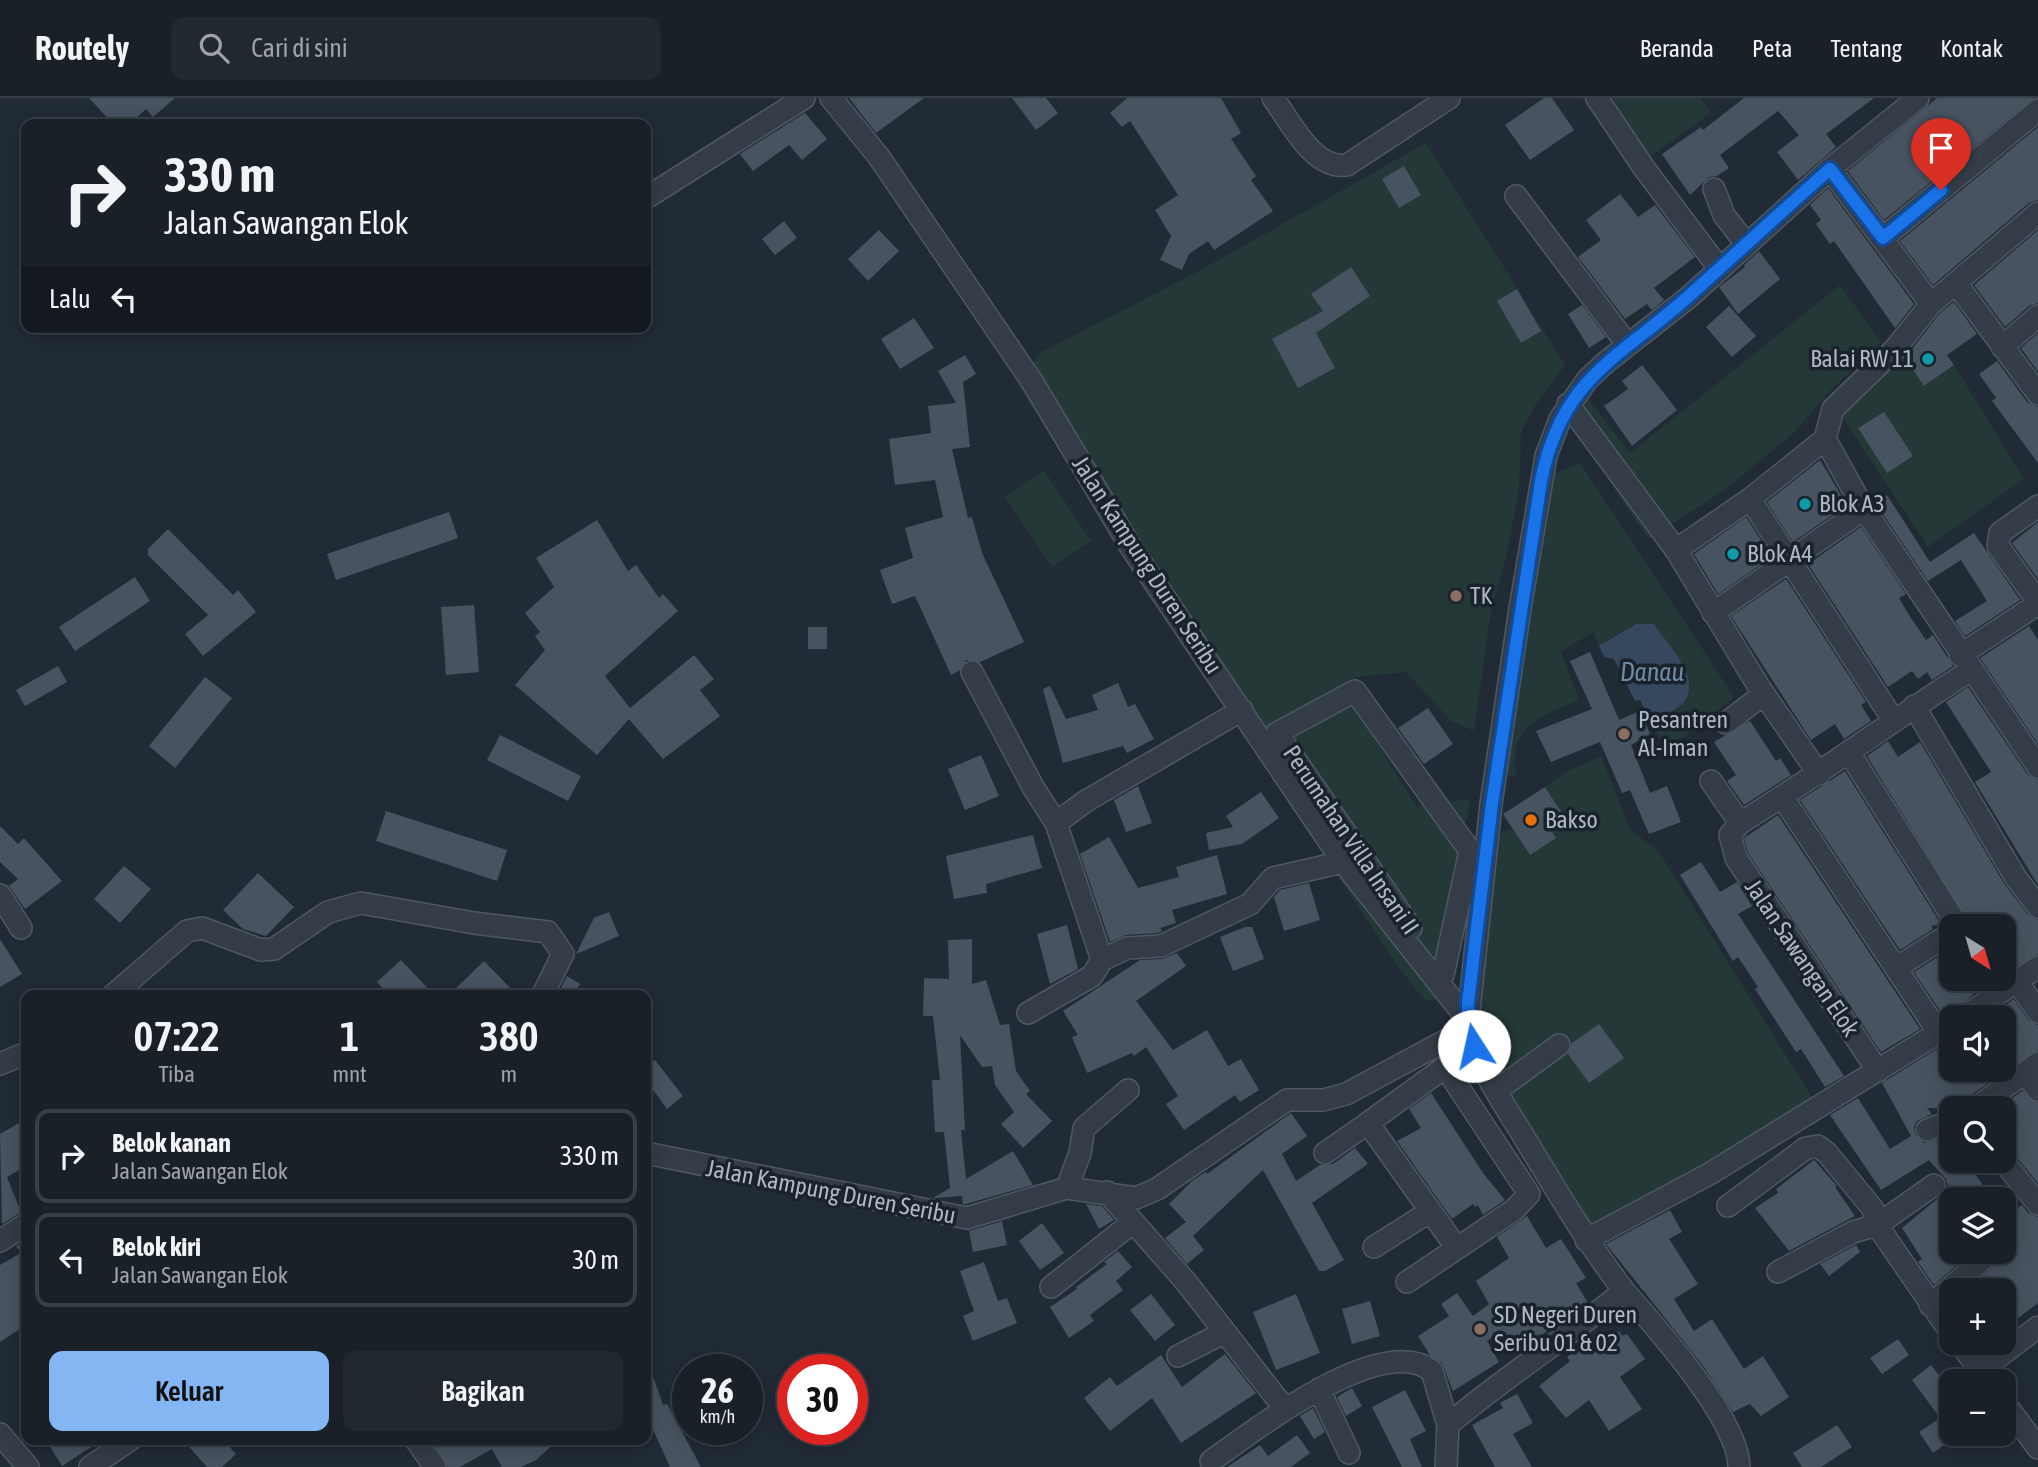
<!DOCTYPE html>
<html lang="id">
<meta charset="utf-8">
<style>
:root{--surface:#192028;--page:#222830;--text:#f1f3f6;--muted:#9fa3a8;--line:#373e45;--accent:#84b6f3}
body{margin:0;font-family:"Asap Condensed",sans-serif;background:var(--page);color:var(--text);height:100vh;display:flex;flex-direction:column;font-size:26px;white-space:nowrap}
*{box-sizing:border-box;margin:0}
p{font-size:23px;color:var(--muted)}
.icon{flex:none;width:38px;height:38px;fill:none;stroke:currentColor;stroke-width:2;stroke-linecap:round;stroke-linejoin:round}
.map{position:relative;flex:1;overflow:hidden}
.sheet{position:absolute;left:21px;top:892px;width:630px;height:455px;display:flex;flex-direction:column;background:var(--surface);border-radius:14px;box-shadow:0 4px 18px #0003,0 0 0 2px var(--line)}
.sheet>*{flex:none}
.banner{position:absolute;left:21px;top:21px;width:630px;height:214px;border-radius:14px;box-shadow:0 4px 18px #0003,0 0 0 2px var(--line);background:#192028;color:var(--text);overflow:hidden}
.needle{width:46px;rotate:143deg}
.controls{position:absolute;left:1939px;top:816px;display:grid;gap:14px}
.controls a{display:grid;place-items:center;width:77px;height:77px;border-radius:14px;background:var(--surface);box-shadow:0 4px 18px #0003,0 0 0 2px var(--line);font-size:35px}
.speed{position:absolute;left:672px;top:1256px;display:flex;gap:14px;font-size:35px;font-weight:700;text-align:center}
.speed>*{display:grid;place-content:center;width:91px;height:91px;border-radius:50%;background:var(--surface);box-shadow:0 4px 18px #0003,0 0 0 2px var(--line);line-height:1}
.speed small{font-size:18px;font-weight:400}
.speed .limit{border:10px solid #d22;background:#fff;color:#111}
.pin{position:absolute;display:grid;place-items:center;width:60px;height:60px;color:#fff;margin:-72px -30px;border-radius:50% 50% 50% 0;rotate:-45deg;box-shadow:0 0 7px #0007}
.pin .icon{rotate:45deg}
.me{position:absolute;width:77px;margin:-38px;rotate:350deg;stroke-linejoin:round;filter:drop-shadow(0 0 5px #0008)}
.turn{display:flex;align-items:center;gap:24px;height:147px;padding:0 28px;font-size:32px}
.turn .icon{width:91px;height:91px;stroke-width:2.5}
.turn b{display:block;font-size:49px;line-height:60px}
.then{display:flex;align-items:center;height:66px;padding:0 28px;background:#0003;gap:14px;font-size:26px}
.eta{display:flex;justify-content:space-evenly;align-items:center;height:119px;text-align:center}
.eta b{font-size:42px;font-weight:600;line-height:49px}
.action{display:flex;gap:14px;margin-top:auto;padding:14px 28px}
.action a{flex:1;height:80px;border-radius:14px;background:var(--accent);color:#111;font-size:28px;font-weight:600;line-height:80px;text-align:center}
.action a+a{background:var(--page);color:var(--text)}
ul{padding:0;list-style:none}
li{display:flex;align-items:center;gap:21px;height:94px;margin:0 14px 10px;padding:0 14px;border:4px solid var(--line);border-radius:14px}
li div{flex:1}
li b{display:block;font-size:26px}
li em{font-style:normal}
header{display:flex;align-items:center;gap:42px;box-sizing:border-box;height:98px;padding:0 35px;background:var(--surface);border-bottom:2px solid var(--line)}
header strong{font-size:33px}
nav{display:flex;gap:38px;margin-inline-start:auto;font-size:24px}
.search{width:490px;height:63px;background:var(--page);display:flex;align-items:center;gap:18px;box-sizing:border-box;padding:0 24px;border-radius:14px;color:var(--muted);font-size:26px}
.map>svg:first-child{display:block}
.green{fill:#243838}
.water{fill:#35485d}
.building{fill:#475360}
.lines{fill:none;stroke-linecap:round;stroke-linejoin:round}
.minor-casing{stroke:#4f5862;stroke-width:24}
.minor{stroke:#343d47;stroke-width:21}
.route-casing{stroke:#114b97;stroke-width:18}
.route{stroke:#1a73e8;stroke-width:12}
.culture-dot{fill:#0f9aa8;stroke:#1a222b;stroke-width:2.5}
.education-dot{fill:#8d6e63;stroke:#1a222b;stroke-width:2.5}
.food-dot{fill:#e8710a;stroke:#1a222b;stroke-width:2.5}
.labels{text-anchor:middle;stroke-width:7;stroke-linejoin:round;paint-order:stroke}
.poi-label{font-size:24px;fill:#aeb8c4;stroke:#1a222b;text-anchor:start}
.street-label{font-size:24px;fill:#aeb8c4;stroke:#1a222b}
.water-label{font-size:26px;font-style:italic;fill:#708ba7;stroke:#1a222b}
</style>
<header>
<strong>Routely</strong>
<div class="search"><svg class="icon" aria-label="search" viewBox="0 0 24 24"><circle cx="10" cy="10" r="6"/><path d="M15 15l6 6"/></svg>Cari di sini</div>
<nav><a>Beranda</a><a>Peta</a><a>Tentang</a><a>Kontak</a></nav>
</header>
<div class="map">
<svg width="2038" height="1369" viewBox="0 0 2038 1369">
<rect width="100%" height="100%" fill="#212b36"/>
<!-- green -->
<path class="green" d="M1582,0H1700L1711,15L1632,72Z
M1426,45L1565,267L1534,309L1521,334L1519,390L1505,464L1491,512L1474,633L1451,623L1406,574L1356,579L1250,644L1018,287L1038,256L1197,174Z
M1840,187L1881,244L1828,295L1794,335L1722,394L1648,441L1564,315L1577,286L1630,355Z
M1901,254L1924,288L1954,267L2024,381L1928,449L1836,309Z
M1580,365L1734,599L1667,652L1651,625L1683,604L1636,526L1599,548L1593,534L1561,554L1579,602C1543,616 1505,632 1517,677L1493,679L1505,525L1518,474L1529,385Z
M1044,372L1091,443L1052,469L1005,399Z
M1349,600L1416,708L1470,701L1435,902L1425,903L1395,864L1258,658Z
M1601,658L1631,733L1658,752L1812,999L1696,1075L1581,1136L1452,937L1483,738L1513,732L1530,757L1555,740L1548,727L1563,717L1545,689L1564,675Z"/>
<!-- water -->
<path class="water" d="M1636,526H1654C1667,546 1703,580 1684,604C1677,612 1661,619 1651,625L1640,602L1635,603L1614,561L1604,559L1599,548Z"/>
<!-- building -->
<path class="building" d="M89,0H175L153,19L146,11L130,26H113Z
M849,0H924L876,35Z
M1012,0H1046L1058,15L1036,32Z
M1127,0H1221L1241,35L1231,41L1256,78L1251,82L1273,113L1214,152L1208,143L1189,156L1182,172L1160,162L1171,138L1155,112L1178,97L1130,23L1122,29L1110,15Z
M1544,0H1552L1574,32L1530,62L1505,27Z
M1744,0H1874L1826,36L1836,49L1798,82L1777,54L1799,37L1778,13L1720,57L1729,70L1717,78L1709,79L1690,97L1662,56L1701,29L1703,32Z
M1937,0H2034L1884,122L1848,73Z
M805,15L827,41L802,62L789,47L753,73L740,56Z
M2038,29V102L2029,105L1933,187L1900,143Z
M1404,68L1421,97L1399,110L1382,81Z
M1828,90L1914,206L1895,230L1834,143L1830,146L1816,126L1821,122L1810,107Z
M1620,96L1638,119L1655,107L1695,159L1654,190L1664,202L1652,212L1647,206L1625,221L1578,159L1601,142L1586,122Z
M784,123L797,140L775,157L762,141Z
M879,132L899,153L868,183L848,161Z
M2038,132V205L2029,208L2005,229L1974,187Z
M1759,153L1780,181L1738,216L1719,189L1745,169L1744,167Z
M1351,169L1370,198L1316,235L1335,270L1298,290L1272,241L1323,213L1311,196Z
M1517,191L1541,233L1521,245L1497,203Z
M1954,204L1977,236L1947,257L1954,267L1924,288L1905,260L1940,215Z
M1582,207L1606,239L1589,250L1568,216Z
M1729,208L1756,238L1732,259L1706,229Z
M914,220L934,250L900,271L881,241Z
M2038,235V274L2021,250Z
M965,257L976,276L963,284L970,349L952,351L968,420L972,419L982,455L1024,544L980,564L966,562L959,573L951,577L915,498L892,506L880,472L913,460L905,430L943,419L935,382L895,387L889,341L931,335L928,308L956,305L938,273Z
M1997,263L2027,304L2038,309V365L1992,303L1996,300L1979,276Z
M1642,267L1677,312L1632,348L1604,308L1628,291L1622,283Z
M1884,314L1913,358L1887,375L1858,330Z
M1820,362L1847,407L1793,444L1767,404Z
M1887,397L1930,464L1974,435L2020,502L1965,538L1955,523L1987,503L1961,462L1928,483L1875,404Z
M449,414L458,440L336,482L327,456Z
M1746,419L1772,459L1718,496L1694,456Z
M597,422L628,473L636,467L659,500L663,496L678,513L605,578L630,610L694,557L714,581L700,592L720,618L663,661L629,621L597,657L515,587L545,552L535,538L540,534L525,515L554,489L536,460Z
M2038,424V481L2012,445Z
M1861,429L1906,496L1899,500L1909,517L1926,542L1933,537L1953,568L1932,582L1927,574L1918,581L1912,573L1888,589L1808,466Z
M168,431L233,497L238,492L256,514L203,558L185,536L208,517L148,457V451Z
M135,479L150,503L75,553L59,529Z
M1786,481L1866,604L1861,607L1871,623L1844,641L1835,626L1811,642L1731,518Z
M474,507L479,574L446,577L441,509Z
M2029,528L2038,542V646L1980,560Z
M808,529H827V551H808Z
M1590,554L1619,622L1640,613L1650,636L1631,647L1650,695L1667,688L1681,724L1649,736L1630,692L1622,695L1600,644L1551,664L1536,633L1592,611L1570,563Z
M58,568L67,584L25,608L16,592Z
M205,579L232,600L175,670L149,648Z
M1118,585L1128,609L1135,606L1154,641L1127,655L1123,648L1063,665L1043,591L1050,588L1066,621L1098,612L1092,597Z
M1968,589L2027,676L2038,682V787L1975,684L1991,674L1946,604Z
M1428,610L1453,646L1424,666L1398,630Z
M1750,623L1776,663L1780,660L1791,677L1744,707L1727,683L1736,677L1714,644Z
M500,637L581,678L568,703L487,662Z
M1888,643L1898,659L1920,644L2005,787L2028,817L2038,822V856L2004,876V828H1971L1867,658Z
M981,657L999,698L965,712L948,671Z
M1845,673L1941,826L1931,828L1933,831L1900,852L1800,702Z
M1138,688L1152,725L1126,734L1114,702Z
M1545,689L1564,718L1548,727L1556,740L1530,757L1503,716Z
M1261,694L1279,720L1242,746L1209,752L1206,735L1233,729L1226,718Z
M386,713L507,752L497,783L376,743Z
M1778,717L1920,931L1881,954L1748,755L1744,740Z
M0,728L18,746L24,740L62,783L25,811L9,788L18,781L0,764Z
M1033,737L1042,770L986,786L987,795L954,801L946,758Z
M1109,739L1138,790L1179,779L1176,769L1217,757L1227,796L1172,812L1176,825L1160,830L1162,833L1158,835L1126,837L1110,844L1080,756Z
M1701,764L1720,794L1737,784L1752,808L1738,816L1844,978L1825,989L1801,951L1796,954L1755,891L1758,889L1738,859L1733,863L1680,777Z
M124,768L151,791L120,825L94,801Z
M258,775L294,809L266,838L243,831L223,812Z
M1309,785L1320,822L1284,833L1274,799L1280,792Z
M609,814L619,838L576,856L594,820Z
M1067,827L1078,871L1050,886L1037,836Z
M1245,829H1252L1264,861L1233,873L1220,839Z
M0,841L22,876L0,889Z
M972,841V886L986,882L1000,927L1009,926L1016,973L1030,993L1026,996L1052,1023L1023,1050L1001,1026L1014,1014L995,987L992,968L982,969L960,937L965,1032H961L966,1081L1013,1053L1033,1087L966,1106H963L962,1098L933,1100L950,1090L944,1034H935L932,982H940L933,918H923L924,880L949,881L948,842Z
M1947,853L1951,860V880H1964L1974,896L1952,914L1943,917L1914,874Z
M1177,855L1186,868L1136,903L1173,952L1207,932L1228,968L1241,961L1259,992L1240,1004L1235,997L1184,1032L1166,1006L1178,998L1146,949L1134,958L1132,955L1087,975L1072,939L1078,937L1063,913L1140,862L1162,861Z
M401,862L435,898H390L377,884Z
M484,863L518,898H448Z
M567,878L580,886L573,898H557Z
M2014,901L2028,922L2038,927V952L1968,999L1963,1010H1927L1932,1016L1917,1023L1914,1029L1915,1037L1924,1045L1948,1038L1951,1042V1062H1966L1992,1101H1951V1153H1972L1934,1187L1918,1164L1922,1161L1902,1130L1942,1097L1949,1089L1945,1080L1929,1062L1881,1092L1830,1017L1858,1000L1890,1051L1911,1038L1882,985L1951,942V971H2004V908Z
M1599,926L1624,960L1589,985L1568,956L1572,945Z
M655,962L683,998L667,1011L646,982V969Z
M2022,993L2038,1005V1085L2012,1054L2004,1049V1018L2016,1010H1999Z
M1431,995L1483,1075L1505,1102L1483,1117L1478,1107L1475,1109L1473,1106L1452,1121L1397,1043L1421,1030L1409,1011Z
M1291,1015L1307,1038L1282,1056L1296,1083L1320,1067L1333,1066L1355,1050L1368,1066L1312,1105L1344,1162L1325,1173H1319L1263,1072L1193,1138L1204,1152L1187,1166L1165,1140L1186,1124L1169,1106L1193,1082L1206,1074L1207,1076Z
M26,1021V1068L7,1079L21,1114L2,1126L0,1036Z
M1814,1062L1837,1088L1835,1089L1855,1118L1789,1153L1755,1110L1778,1095L1776,1091Z
M1086,1106L1102,1108L1114,1122L1099,1131Z
M2022,1107L2028,1115L2038,1119V1205L2004,1231V1192H1968L1999,1163V1153H2004V1120Z
M1670,1112L1682,1134L1669,1141L1698,1186L1674,1201L1694,1233L1712,1221L1744,1271L1763,1258L1789,1299L1761,1318L1750,1306L1733,1314L1704,1269L1606,1146Z
M1527,1118L1546,1150L1561,1141L1586,1180L1576,1185L1588,1205L1514,1256L1497,1236L1487,1243L1499,1264L1453,1293L1442,1265L1431,1259L1418,1238L1449,1218L1441,1206L1457,1195L1473,1218L1489,1206L1476,1183L1509,1160L1497,1139Z
M1002,1123L1007,1147L973,1154L969,1133Z
M1042,1125L1064,1155L1040,1172L1019,1143Z
M26,1142V1227L0,1244V1167L21,1155L16,1148Z
M1856,1147L1860,1154L1829,1178L1820,1166Z
M1118,1153L1132,1169L1116,1183L1123,1192L1090,1217L1094,1223L1069,1240L1050,1209L1077,1191L1076,1189L1107,1166L1104,1164Z
M984,1164L998,1203L1007,1200L1017,1225L973,1243L963,1218L974,1213L960,1173Z
M1151,1196L1175,1227L1155,1243L1130,1212Z
M1296,1196L1320,1255L1276,1272L1253,1214Z
M1370,1203L1380,1238L1352,1246L1342,1211Z
M1603,1232L1608,1240L1619,1233L1622,1238L1627,1236L1645,1261L1620,1279L1642,1311L1609,1333L1589,1302L1566,1320L1539,1288L1570,1263L1567,1259Z
M1898,1241L1909,1257L1882,1276L1870,1260Z
M1225,1256L1256,1295L1181,1345L1152,1300L1110,1333L1084,1300L1110,1279L1117,1288L1161,1257L1182,1289Z
M648,1264L663,1307L667,1306L701,1369H670L646,1316Z
M1931,1267L1951,1293V1342L1933,1355L1919,1334L1940,1320L1912,1282Z
M1352,1290L1362,1308L1346,1318L1337,1299Z
M1405,1292L1426,1333L1410,1341L1422,1369H1402L1372,1309Z
M1517,1296L1533,1325L1513,1336L1532,1369H1495L1472,1327L1503,1310L1500,1305Z
M1313,1310L1325,1334L1314,1341L1300,1318Z
M1837,1327L1852,1349L1821,1369H1802L1793,1355Z
M1297,1337L1310,1355L1291,1369H1227L1260,1347L1268,1358Z
M46,1342H102L62,1368Z
M183,1342H223L236,1356L222,1369H207Z
M432,1342H558L536,1362L521,1369H502L492,1351L460,1369H448Z"/>
<g class="lines">
<defs>
<path id="minor" d="M831,0L879,59L1033,285L1132,451L1343,764L1468,922C1474,964 1502,1003 1524,1039C1556,1092 1587,1144 1624,1193C1567,1240 1504,1279 1448,1327
M1273,0C1291,24 1313,72 1347,67L1449,0
M1597,0L1644,70L1719,170
M1830,71L1931,206
M1714,91L1724,117L1746,146
M1516,98L1627,246
M646,100L804,0
M1883,140L2038,12
M1956,185L2038,296
M2002,249L2038,218
M1568,306L1676,452L1759,589L1819,676
M1825,341L1864,411L2038,669
M1750,401L1894,623
M2038,408L2000,435L1998,448L2038,504
M1676,452L1750,401L1825,341L1833,311L1894,252L1931,206L2038,115
M1713,515L1864,411
M1960,557L2038,506
M972,574L1033,689L1056,725
M1914,608L2016,780L2038,809
M1726,625L1764,596
M1850,656L1958,828
M1711,683L1740,725
M1783,700L1939,935
M0,797L21,830
M1411,830L1277,635L1355,593L1470,753L1443,877
M1102,862L1127,850L1161,848L1250,806L1273,780L1343,764
M1896,870L1951,835
M2017,883L2038,914
M112,898L187,833L202,830L261,852L274,851L328,814L361,805L474,825L548,834L563,856L542,898
M1028,915L1092,878L1102,862L1056,725L1086,703L1242,612
M1964,919L2038,869
M1468,922L1491,706L1520,511L1546,358L1560,321L1587,282L1605,265L1689,199L1830,71L1918,0
M0,966L26,955
M1878,973L1736,760L1730,737L1740,725C1819,677 1893,622 1971,572
M2024,975L2038,992
M1496,993L1559,947
M1976,1010L2038,965
M1927,1032L1951,1023
M646,1055L967,1120L1067,1090L1136,1100L1157,1091L1287,1002H1323L1346,996L1469,930
M1325,1055L1368,1025
M2002,1062L2038,1106
M1067,1090L1080,1055L1084,1030L1128,992
M1107,1094L1186,1184L1285,1311
M1728,1108L1806,1050L1818,1048L1827,1055L1873,1111L1877,1127L1934,1087
M1586,1142L1711,1075L1951,927
M0,1143L26,1126
M1374,1149L1429,1114
M1456,1149L1368,1025L1474,948
M1778,1174L1853,1134L1877,1127L1951,1235
M1407,1184L1514,1112L1529,1096L1445,969
M1051,1189L1132,1125
M1624,1193C1656,1229 1739,1322 1739,1369
M1930,1207L1987,1158
M1959,1244L1988,1283
M1178,1258L1225,1234
M1980,1273L2038,1229
M1319,1291L1349,1355
M2004,1304L2038,1350
M0,1336L28,1369
M416,1342L435,1369
M1211,1363C1254,1333 1381,1233 1432,1273L1448,1327L1446,1369
M90,1369L130,1342"/>
</defs>
<!-- minor casing -->
<use href="#minor" class="minor-casing"/>
<!-- minor -->
<use href="#minor" class="minor"/>
</g>
<g class="lines">
<defs>
<path id="route" d="M1474,948L1468,922V904L1492,706L1541,383C1562,278 1619,261 1690,197C1737,155 1783,112 1830,71L1883,140L1941,92"/>
</defs>
<!-- route casing -->
<use href="#route" class="route-casing"/>
<!-- route -->
<use href="#route" class="route"/>
</g>
<!-- markers -->
<g class="culture-dot">
<circle cx="1928" cy="261" r="7"/>
<circle cx="1805" cy="406" r="7"/>
<circle cx="1733" cy="456" r="7"/>
</g>
<g class="education-dot">
<circle cx="1456" cy="498" r="7"/>
<circle cx="1624" cy="636" r="7"/>
<circle cx="1480" cy="1231" r="7"/>
</g>
<circle class="food-dot" cx="1531" cy="722" r="7"/>
<g class="labels">
<!-- poi labels -->
<g class="poi-label">
<text x="1914" y="269" text-anchor="end">Balai RW 11</text>
<text x="1819" y="414">Blok A3</text>
<text x="1747" y="464">Blok A4</text>
<text x="1470" y="506">TK</text>
<text x="1638" y="630">Pesantren<tspan x="1638" dy="28">Al-Iman</tspan></text>
<text x="1545" y="730">Bakso</text>
<text x="1494" y="1225">SD Negeri Duren<tspan x="1494" dy="28">Seribu 01 &amp; 02</tspan></text>
</g>
<!-- street labels -->
<g class="street-label">
<text transform="translate(1147 467) rotate(57)" y="8">Jalan Kampung Duren Seribu</text>
<text transform="translate(1351 742) rotate(56)" y="8">Perumahan Villa Insani II</text>
<text transform="translate(1802 860) rotate(56)" y="8">Jalan Sawangan Elok</text>
<text transform="translate(831 1094) rotate(11)" y="8">Jalan Kampung Duren Seribu</text>
</g>
<!-- water labels -->
<g class="water-label">
<text x="1652" y="583">Danau</text>
</g>
</g>
</svg>
<div class="controls">
<a><svg class="needle" viewBox="-14 -14 28 28"><path d="M0-13l5 13h-10z" fill="#e53935"/><path d="M0 13l5-13h-10z" fill="#9fa3a8"/></svg></a>
<a><svg class="icon" aria-label="sound" viewBox="0 0 24 24"><path d="M4 9h4l5-4v14l-5-4H4zM17 9q2 3 0 6"/></svg></a>
<a><svg class="icon" aria-label="search" viewBox="0 0 24 24"><circle cx="10" cy="10" r="6"/><path d="M15 15l6 6"/></svg></a>
<a><svg class="icon" aria-label="layers" viewBox="0 0 24 24"><path d="M12 4l9 5-9 5-9-5zM3 14l9 5 9-5"/></svg></a>
<a>+</a>
<a>−</a>
</div>
<div class="speed"><div>26<small>km/h</small></div><div class="limit">30</div></div>
<div class="pin" style="left:1941px;top:92px;background:#d93025"><svg class="icon" aria-label="arrive" viewBox="0 0 24 24"><path d="M6 21V4h12l-3 4 3 4H6"/></svg></div>
<svg class="me" style="left:1474px;top:948px" viewBox="-20 -20 40 40"><circle r="19" fill="#fff"/><path d="M0-13L10 11 0 6-10 11z" fill="#1a73e8"/></svg>
<div class="banner">
<div class="turn"><svg class="icon" aria-label="right" viewBox="0 0 24 24"><path d="M7 20v-9h11M14 6l5 5-5 5"/></svg><div><b>330 m</b>Jalan Sawangan Elok</div></div>
<div class="then">Lalu<svg class="icon" aria-label="left" viewBox="0 0 24 24"><path d="M17 20v-9H6M10 6l-5 5 5 5"/></svg></div>
</div>
<section class="sheet">
<div class="eta">
<div><b>07:22</b><p>Tiba</p></div>
<div><b>1</b><p>mnt</p></div>
<div><b>380</b><p>m</p></div>
</div>
<ul>
<li><svg class="icon" aria-label="right" viewBox="0 0 24 24"><path d="M7 20v-9h11M14 6l5 5-5 5"/></svg><div><b>Belok kanan</b><p>Jalan Sawangan Elok</p></div><em>330 m</em></li>
<li><svg class="icon" aria-label="left" viewBox="0 0 24 24"><path d="M17 20v-9H6M10 6l-5 5 5 5"/></svg><div><b>Belok kiri</b><p>Jalan Sawangan Elok</p></div><em>30 m</em></li>
</ul>
<div class="action"><a>Keluar</a><a>Bagikan</a></div>
</section>
</div>
